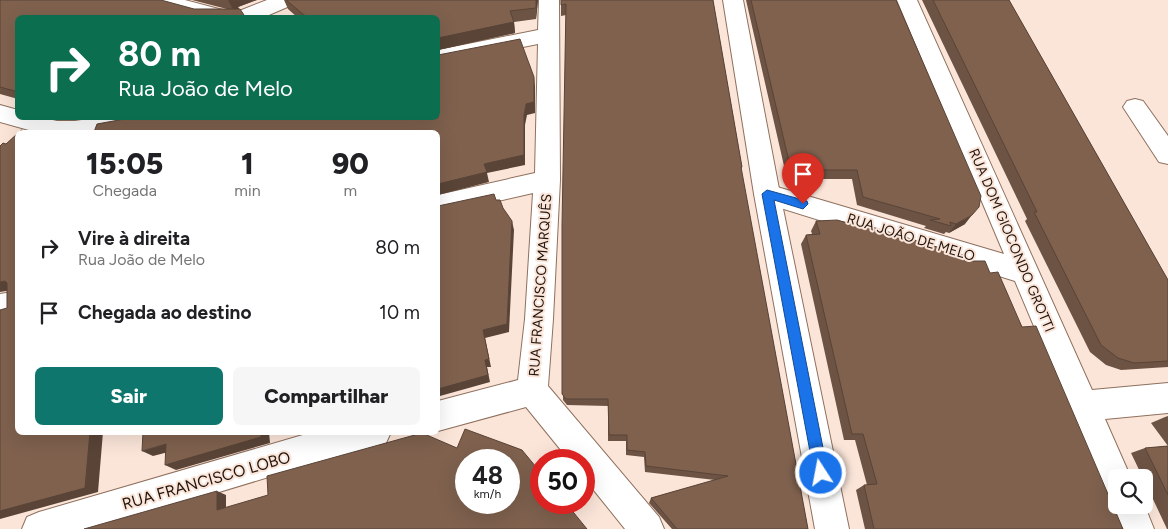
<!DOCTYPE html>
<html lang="pt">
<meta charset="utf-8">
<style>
:root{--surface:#fff;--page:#f6f6f6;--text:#202124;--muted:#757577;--accent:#0f766e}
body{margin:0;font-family:Figtree,sans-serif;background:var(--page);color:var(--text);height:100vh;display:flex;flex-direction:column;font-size:19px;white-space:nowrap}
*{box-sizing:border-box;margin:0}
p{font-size:16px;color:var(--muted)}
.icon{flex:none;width:28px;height:28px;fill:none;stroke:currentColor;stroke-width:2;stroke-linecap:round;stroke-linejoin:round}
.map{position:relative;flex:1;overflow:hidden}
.side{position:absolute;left:15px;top:130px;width:425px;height:305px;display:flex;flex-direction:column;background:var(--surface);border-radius:8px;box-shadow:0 5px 20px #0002}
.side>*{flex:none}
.guide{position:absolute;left:15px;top:15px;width:425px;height:105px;border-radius:8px;box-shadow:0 5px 20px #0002;background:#0b6e4f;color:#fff;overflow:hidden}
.controls{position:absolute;left:1108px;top:469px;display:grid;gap:10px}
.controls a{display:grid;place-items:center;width:45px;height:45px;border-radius:8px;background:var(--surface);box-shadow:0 5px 20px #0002;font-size:25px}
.speed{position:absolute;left:455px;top:449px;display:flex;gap:10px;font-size:25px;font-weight:700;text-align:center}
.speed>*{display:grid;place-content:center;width:65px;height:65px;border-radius:50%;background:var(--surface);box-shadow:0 5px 20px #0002;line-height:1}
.speed small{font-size:12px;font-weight:400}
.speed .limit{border:8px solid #d22;background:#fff;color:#111}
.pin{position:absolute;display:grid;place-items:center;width:42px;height:42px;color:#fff;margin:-51px -21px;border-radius:50% 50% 50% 0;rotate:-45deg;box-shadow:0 0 5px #0007}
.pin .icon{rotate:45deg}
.me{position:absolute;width:55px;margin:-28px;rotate:349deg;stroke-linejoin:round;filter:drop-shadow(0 0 4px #0008)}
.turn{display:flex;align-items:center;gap:18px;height:105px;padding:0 20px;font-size:22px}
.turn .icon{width:65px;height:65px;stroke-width:2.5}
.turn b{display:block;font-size:35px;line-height:42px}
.eta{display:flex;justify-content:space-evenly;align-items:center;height:85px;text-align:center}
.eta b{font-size:30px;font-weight:800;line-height:35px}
.primary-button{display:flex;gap:10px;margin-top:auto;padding:10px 20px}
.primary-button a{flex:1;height:58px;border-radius:8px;background:var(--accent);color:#fff;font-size:20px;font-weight:800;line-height:58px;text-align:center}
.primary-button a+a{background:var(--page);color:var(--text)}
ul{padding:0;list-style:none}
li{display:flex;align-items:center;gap:15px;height:65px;padding:0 20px}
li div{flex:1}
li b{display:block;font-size:19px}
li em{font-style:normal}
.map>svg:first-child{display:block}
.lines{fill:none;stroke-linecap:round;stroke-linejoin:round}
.minor-casing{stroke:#8f705d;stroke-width:2}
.secondary-casing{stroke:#8f705d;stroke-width:2}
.minor{fill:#fff;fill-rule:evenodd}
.secondary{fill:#fff;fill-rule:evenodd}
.wall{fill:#6d5343}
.shaded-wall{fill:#594437}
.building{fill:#7f614e;stroke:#594437;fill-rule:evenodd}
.route{fill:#1a73e8;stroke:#114b97}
.labels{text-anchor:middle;stroke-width:4;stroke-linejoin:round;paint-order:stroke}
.street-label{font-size:14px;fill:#21150e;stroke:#fbe5d9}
.near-street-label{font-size:16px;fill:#21150e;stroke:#fbe5d9}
</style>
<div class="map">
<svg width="1168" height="529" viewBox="0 0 1168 529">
<rect width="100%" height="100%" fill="#fbe5d9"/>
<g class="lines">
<defs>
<path id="minor" d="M151,0H185L234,13L267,0H295L292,5L262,18H201L154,5Z
M539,0H559L560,180L553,319L548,386L659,517L664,529H625L584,478V460H569L526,407L438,431V401L518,380L525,319L533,193L438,215V195L535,173L538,44L438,64V50L538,30Z
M897,0H917L1092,390L1168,383V413L1105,419L1131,478H1116V505L1144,504L1154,529H1120L1110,505L1113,497L1104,493L1015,281L758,201L754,194L758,187L767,184L1004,254Z
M1135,99L1143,101L1168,136V164L1159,162L1123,107L1127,101Z
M0,105L18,110V118H44L57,121H75L95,118H152L148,124L108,132H36L0,122Z
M18,291V316L0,320V294Z
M313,432H391L386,443L375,448L282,473L97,529H22L27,517L39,512Z"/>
<path id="secondary" d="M723,0H743L780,194L849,529H815L754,194Z"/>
</defs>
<!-- minor casing -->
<use href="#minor" class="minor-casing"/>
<!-- secondary casing -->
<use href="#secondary" class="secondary-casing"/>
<!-- minor -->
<use href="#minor" class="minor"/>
<!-- secondary -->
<use href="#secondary" class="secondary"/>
</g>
<!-- wall -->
<path class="wall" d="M0,0L194,9H227L192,0H257L238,7L239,9L18,18V99L0,94Z
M284,0H538L536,19L514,22L515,33L438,50V18H298L288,9Z
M561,0H713L742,167L741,170L808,529H672L649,503L651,498L715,480L645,472L644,457L626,455V441H608V406L567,405L563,400L566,15L561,16Z
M746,0H896L965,224L949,233L946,232L944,234L924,228L926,226L857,205L852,179H787Z
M922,0H1009L1168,280V367L1121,370L1106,365L1090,352L1025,221L1027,219Z
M816,221L868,228L869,226L965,261L990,273L1022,327L1123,529H865L856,490L864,485H867L855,440H844L801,244L806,235L812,234L811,231Z
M1168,416V529H1167L1144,480V478H1143L1131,453L1145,448L1168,446L1151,423L1165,417Z"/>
<!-- shaded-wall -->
<path class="shaded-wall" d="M228,0H257L238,7L239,9L234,11Z
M536,0H538L536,19Z
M514,22L515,33L438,50V38Z
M534,77L535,87V113L527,115L525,125V165L487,173L489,182L438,195V184L484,164L524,115L526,104Z
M972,215L965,224L949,233L956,224Z
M512,221L514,230L509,332L485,338L491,367H487L490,382L440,396L438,391V388L485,360L483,330Z
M5,281L18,289L0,292V282Z
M90,432H103L98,492L0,519V511Z
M261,432H269L270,443L176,470L165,465Z
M166,444L176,450L153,456L142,451Z
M217,491L226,495V514L217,510Z"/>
<!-- building -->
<path class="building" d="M0,0H161L194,9H240L246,18H18V92L0,87Z
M286,0H536V8L510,11L514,22L438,38V18H312L304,15Z
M561,0H713L742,167H741L808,529H677L651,498L728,476L646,466L645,452L627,450V435H609L608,399H566L562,394V226L566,4L561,5Z
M751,0H896L977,187L981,196L979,207L972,215L956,224L950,222L951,226L930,220L940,219L863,197L857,170H791Z
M933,0H1009L1168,280V361L1134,363L1118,358L1101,345L1034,212H1037Z
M520,39L534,77V102L526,104L524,115V155L484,164L487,172L438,184V132H94L97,124L130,118H438V55Z
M21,130L30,132H19Z
M18,133V432H90L85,488L0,511V310L7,308V283L5,281L0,282V146L3,143L6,144Z
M494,194L496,200H500L503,208L512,221L507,324L483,330L489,359L485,360L488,375L438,389V206Z
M837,220L870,229L869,226L963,255L965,261H985L990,273L998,272L1022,327L1036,326L1123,529H874L864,485L877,484L863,434H852L806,235L820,234L816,221Z
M465,429L522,450L541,473V502H565L587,529H84L217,491V510L268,495L267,476L422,433L457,448ZM466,460H509V502H466Z
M143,432H261V437L165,465L166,444L142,451Z
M1168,446V495L1145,448Z"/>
<!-- route -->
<path class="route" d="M767,190L807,201L808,204L803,209L774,200L828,473L826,478L821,480L816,478L814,473L762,194Z"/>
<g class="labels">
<!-- street labels -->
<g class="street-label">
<text transform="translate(911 237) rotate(17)" y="5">RUA JOÃO DE MELO</text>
<text transform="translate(1012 240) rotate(67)" y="5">RUA DOM GIOCONDO GROTTI</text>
<text transform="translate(540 285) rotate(-86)" y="5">RUA FRANCISCO MARQUÊS</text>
</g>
<!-- near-street labels -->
<g class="near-street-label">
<text transform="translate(206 480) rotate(-16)" y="6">RUA FRANCISCO LOBO</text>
</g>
</g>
</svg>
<div class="controls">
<a><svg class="icon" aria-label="search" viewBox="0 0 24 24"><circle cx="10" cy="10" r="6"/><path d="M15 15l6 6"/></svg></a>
</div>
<div class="speed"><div>48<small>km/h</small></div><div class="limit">50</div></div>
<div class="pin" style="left:803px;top:204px;background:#d93025"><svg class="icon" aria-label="arrive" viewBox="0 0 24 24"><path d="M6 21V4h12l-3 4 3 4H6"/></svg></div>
<svg class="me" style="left:821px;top:473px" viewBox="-20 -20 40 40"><circle r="17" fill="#1a73e8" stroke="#fff" stroke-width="3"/><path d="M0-11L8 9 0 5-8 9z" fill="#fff"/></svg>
<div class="guide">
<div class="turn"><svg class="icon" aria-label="right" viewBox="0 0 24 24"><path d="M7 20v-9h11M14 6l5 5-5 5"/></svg><div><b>80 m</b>Rua João de Melo</div></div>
</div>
<section class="side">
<div class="eta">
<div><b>15:05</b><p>Chegada</p></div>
<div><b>1</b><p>min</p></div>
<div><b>90</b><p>m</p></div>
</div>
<ul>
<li><svg class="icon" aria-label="right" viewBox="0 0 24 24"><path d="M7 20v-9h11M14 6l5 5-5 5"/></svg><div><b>Vire à direita</b><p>Rua João de Melo</p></div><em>80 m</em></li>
<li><svg class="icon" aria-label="arrive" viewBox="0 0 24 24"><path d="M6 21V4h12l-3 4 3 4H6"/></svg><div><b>Chegada ao destino</b></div><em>10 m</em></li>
</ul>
<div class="primary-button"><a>Sair</a><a>Compartilhar</a></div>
</section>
</div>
